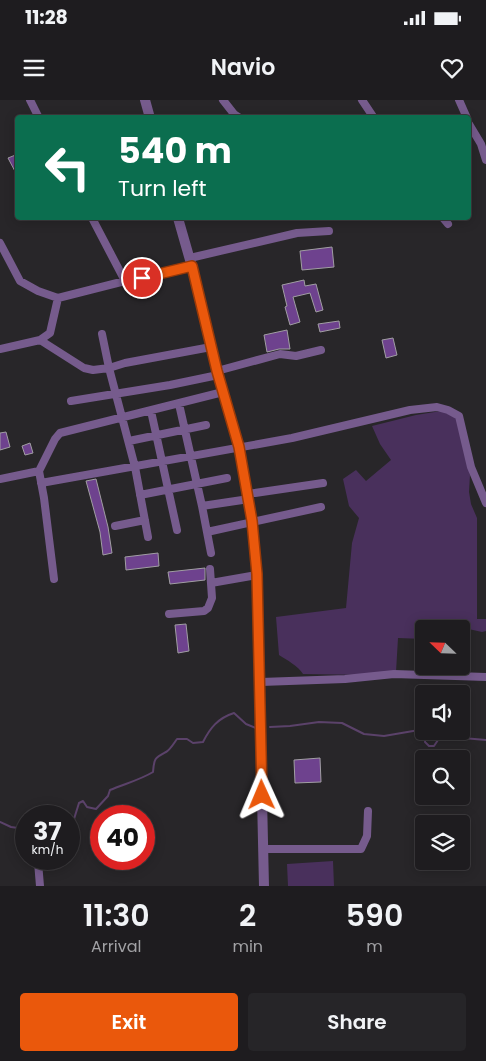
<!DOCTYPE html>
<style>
:root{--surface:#1e1c1f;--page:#262528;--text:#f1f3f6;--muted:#a1a1a4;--line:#3c3a3d;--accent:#ea580c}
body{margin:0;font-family:Poppins,sans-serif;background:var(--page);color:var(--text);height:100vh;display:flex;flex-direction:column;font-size:19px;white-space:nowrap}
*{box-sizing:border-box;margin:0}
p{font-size:16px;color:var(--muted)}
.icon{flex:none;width:28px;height:28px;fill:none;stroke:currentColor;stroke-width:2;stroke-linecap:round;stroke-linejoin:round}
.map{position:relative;height:786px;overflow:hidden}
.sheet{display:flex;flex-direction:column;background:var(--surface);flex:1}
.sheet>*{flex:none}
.banner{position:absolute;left:15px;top:15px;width:456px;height:105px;border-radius:5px;box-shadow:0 2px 12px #0003,0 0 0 1px var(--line);background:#0b6e4f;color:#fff;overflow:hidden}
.needle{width:32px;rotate:293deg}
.fabs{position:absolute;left:415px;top:520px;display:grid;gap:10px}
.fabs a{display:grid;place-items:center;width:55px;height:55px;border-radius:5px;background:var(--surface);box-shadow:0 2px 12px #0003,0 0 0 1px var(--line);font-size:25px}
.speed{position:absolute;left:15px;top:705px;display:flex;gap:10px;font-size:25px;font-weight:700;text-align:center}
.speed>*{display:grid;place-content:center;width:65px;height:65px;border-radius:50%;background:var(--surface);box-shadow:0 2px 12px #0003,0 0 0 1px var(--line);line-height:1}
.speed small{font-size:12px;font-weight:400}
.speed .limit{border:8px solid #d22;background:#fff;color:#111}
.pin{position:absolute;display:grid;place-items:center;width:42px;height:42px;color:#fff;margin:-21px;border:2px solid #fff;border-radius:50%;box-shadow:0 1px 5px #0007}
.me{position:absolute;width:55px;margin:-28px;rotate:359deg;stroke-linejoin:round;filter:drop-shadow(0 0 4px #0008)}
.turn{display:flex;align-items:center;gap:18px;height:105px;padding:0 20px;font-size:22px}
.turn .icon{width:65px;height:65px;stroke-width:2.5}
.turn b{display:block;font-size:35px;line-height:42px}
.eta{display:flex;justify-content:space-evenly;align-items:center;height:85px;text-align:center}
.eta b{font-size:30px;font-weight:600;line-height:35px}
.primary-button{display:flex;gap:10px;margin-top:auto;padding:10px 20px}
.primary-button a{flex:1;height:58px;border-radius:5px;background:var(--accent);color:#fff;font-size:20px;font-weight:600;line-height:58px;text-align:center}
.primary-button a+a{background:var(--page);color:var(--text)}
.status{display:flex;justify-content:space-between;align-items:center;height:35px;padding:0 25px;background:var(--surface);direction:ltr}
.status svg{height:14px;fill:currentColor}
header{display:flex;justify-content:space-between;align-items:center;height:65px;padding:0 20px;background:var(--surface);font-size:22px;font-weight:600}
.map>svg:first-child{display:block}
.green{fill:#49305c}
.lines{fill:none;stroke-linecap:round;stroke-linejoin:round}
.stream{stroke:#5b426a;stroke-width:2}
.building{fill:#6e428e;stroke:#a19ea3}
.minor{stroke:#765b8d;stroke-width:8}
.tertiary{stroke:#765b8d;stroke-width:10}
.route-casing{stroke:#983908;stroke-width:12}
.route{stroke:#ea580c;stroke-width:9}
</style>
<div class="status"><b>11:28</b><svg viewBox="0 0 49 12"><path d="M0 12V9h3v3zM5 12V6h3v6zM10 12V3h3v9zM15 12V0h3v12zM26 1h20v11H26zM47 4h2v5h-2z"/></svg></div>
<header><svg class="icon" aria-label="menu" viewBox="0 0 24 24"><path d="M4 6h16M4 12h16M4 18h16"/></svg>Navio<svg class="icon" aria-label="heart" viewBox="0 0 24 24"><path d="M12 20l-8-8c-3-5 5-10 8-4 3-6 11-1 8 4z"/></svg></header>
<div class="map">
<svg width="486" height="786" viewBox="0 0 486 786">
<rect width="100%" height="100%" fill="#282629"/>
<!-- green -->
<path class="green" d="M441,311L457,316L459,322L470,375L469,392L471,404L477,418V519H486V531L482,532L446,524L444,529H424V539L398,538L396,572L366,575L303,574C298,566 287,560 279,555L276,517L346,508L352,443L359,418L349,406L343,379L356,370L366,381L391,360L380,344L372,326L416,315Z
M333,761L334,786H288L287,764Z"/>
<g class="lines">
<!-- stream -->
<path class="stream" d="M270,627L290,626L319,622L342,623L364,634L384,636L419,630L426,633L425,642L429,646H434L438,640L463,638L486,640
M43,716V708L51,709L60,716
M69,720L74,719L79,703L83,701L87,707L96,709L108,696L110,690C124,684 140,680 153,672C154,658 155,658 166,652C170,650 174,643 177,639H187L193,643L203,642C210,628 218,618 234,613L246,624L256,628
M0,722L11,727L18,728L21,722L26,727"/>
</g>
<!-- building -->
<path class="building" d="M18,54V77L8,58Z
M332,147L334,167L302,170L300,151Z
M304,180L305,186L316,184L323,210L316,212L310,193L293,197L300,222L290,225L285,207L287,206L282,185Z
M339,221L340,228L320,232L318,224Z
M287,230L290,249H279L267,252L264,235Z
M393,238L397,255L386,258L382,240Z
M6,332L10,347L0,350V333Z
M30,343L33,353L25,355L22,346Z
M96,379L108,427L112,453L103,455L100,432L86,381Z
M158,453L159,466L126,470L125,457Z
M205,468V480L170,484L168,472Z
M186,524L189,551L178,553L175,525Z
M320,658L321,682L295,683L294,660Z"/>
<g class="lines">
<!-- minor -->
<path class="minor" d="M30,0L39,18
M223,0L234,14L240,18
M362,0L374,18
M459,0L467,18
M469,24L481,44L486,60
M92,118L125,181
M443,118L448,124
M0,143L20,181L38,191L58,198L125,181L192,167
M190,158L297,133L329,131
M40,240L84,268L93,270L109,268L102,234
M0,249L40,240L50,233L58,198
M217,271L280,254L296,256L321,250
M71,301L170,285L218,275
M179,304L202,406L211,453
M151,311L177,430
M129,341L206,325
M39,371L55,339L60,333L223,292
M0,379L39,371L44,398L54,479
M41,383L292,338L410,310L437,307L448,310L459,316L471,367L486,403
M248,394L323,383
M140,395L227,378
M202,406L249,399
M115,426L145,420
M207,432L321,407
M148,437L135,367L109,268L125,263L211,247
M211,483L257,475
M169,514L204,511L208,508L212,498L210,469
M261,582L345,579L394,574L486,577
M263,751L267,749H361L367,736L368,711
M38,762L40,786"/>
<!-- tertiary -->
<path class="tertiary" d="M145,0L150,18
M178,118L192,167L217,271L239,347L252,421L257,475L264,786"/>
</g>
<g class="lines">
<defs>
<path id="route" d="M142,178L192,166L217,271L239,347L252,421L257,474L262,695"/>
</defs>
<!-- route casing -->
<use href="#route" class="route-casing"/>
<!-- route -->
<use href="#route" class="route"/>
</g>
</svg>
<div class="fabs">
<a><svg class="needle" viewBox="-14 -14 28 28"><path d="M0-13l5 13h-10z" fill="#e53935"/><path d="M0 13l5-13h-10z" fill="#a1a1a4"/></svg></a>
<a><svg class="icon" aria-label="sound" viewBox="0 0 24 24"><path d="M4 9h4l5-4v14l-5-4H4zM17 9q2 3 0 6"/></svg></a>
<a><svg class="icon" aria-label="search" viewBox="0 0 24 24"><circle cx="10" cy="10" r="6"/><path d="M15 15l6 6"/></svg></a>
<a><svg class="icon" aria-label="layers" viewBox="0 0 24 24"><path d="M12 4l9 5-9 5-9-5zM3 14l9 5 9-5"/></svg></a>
</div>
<div class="speed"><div>37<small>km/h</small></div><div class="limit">40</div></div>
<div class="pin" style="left:142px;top:178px;background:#d93025"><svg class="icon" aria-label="arrive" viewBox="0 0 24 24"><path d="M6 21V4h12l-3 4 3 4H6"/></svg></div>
<svg class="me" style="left:262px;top:695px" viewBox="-20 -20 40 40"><path d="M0-17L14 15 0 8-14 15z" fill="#ea580c" stroke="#fff" stroke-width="4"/></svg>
<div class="banner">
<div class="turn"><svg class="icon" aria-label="left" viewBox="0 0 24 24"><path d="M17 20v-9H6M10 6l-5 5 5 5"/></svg><div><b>540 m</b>Turn left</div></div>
</div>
</div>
<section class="sheet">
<div class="eta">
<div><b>11:30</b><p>Arrival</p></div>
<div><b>2</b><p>min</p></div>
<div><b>590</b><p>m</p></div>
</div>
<div class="primary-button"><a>Exit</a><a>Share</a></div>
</section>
